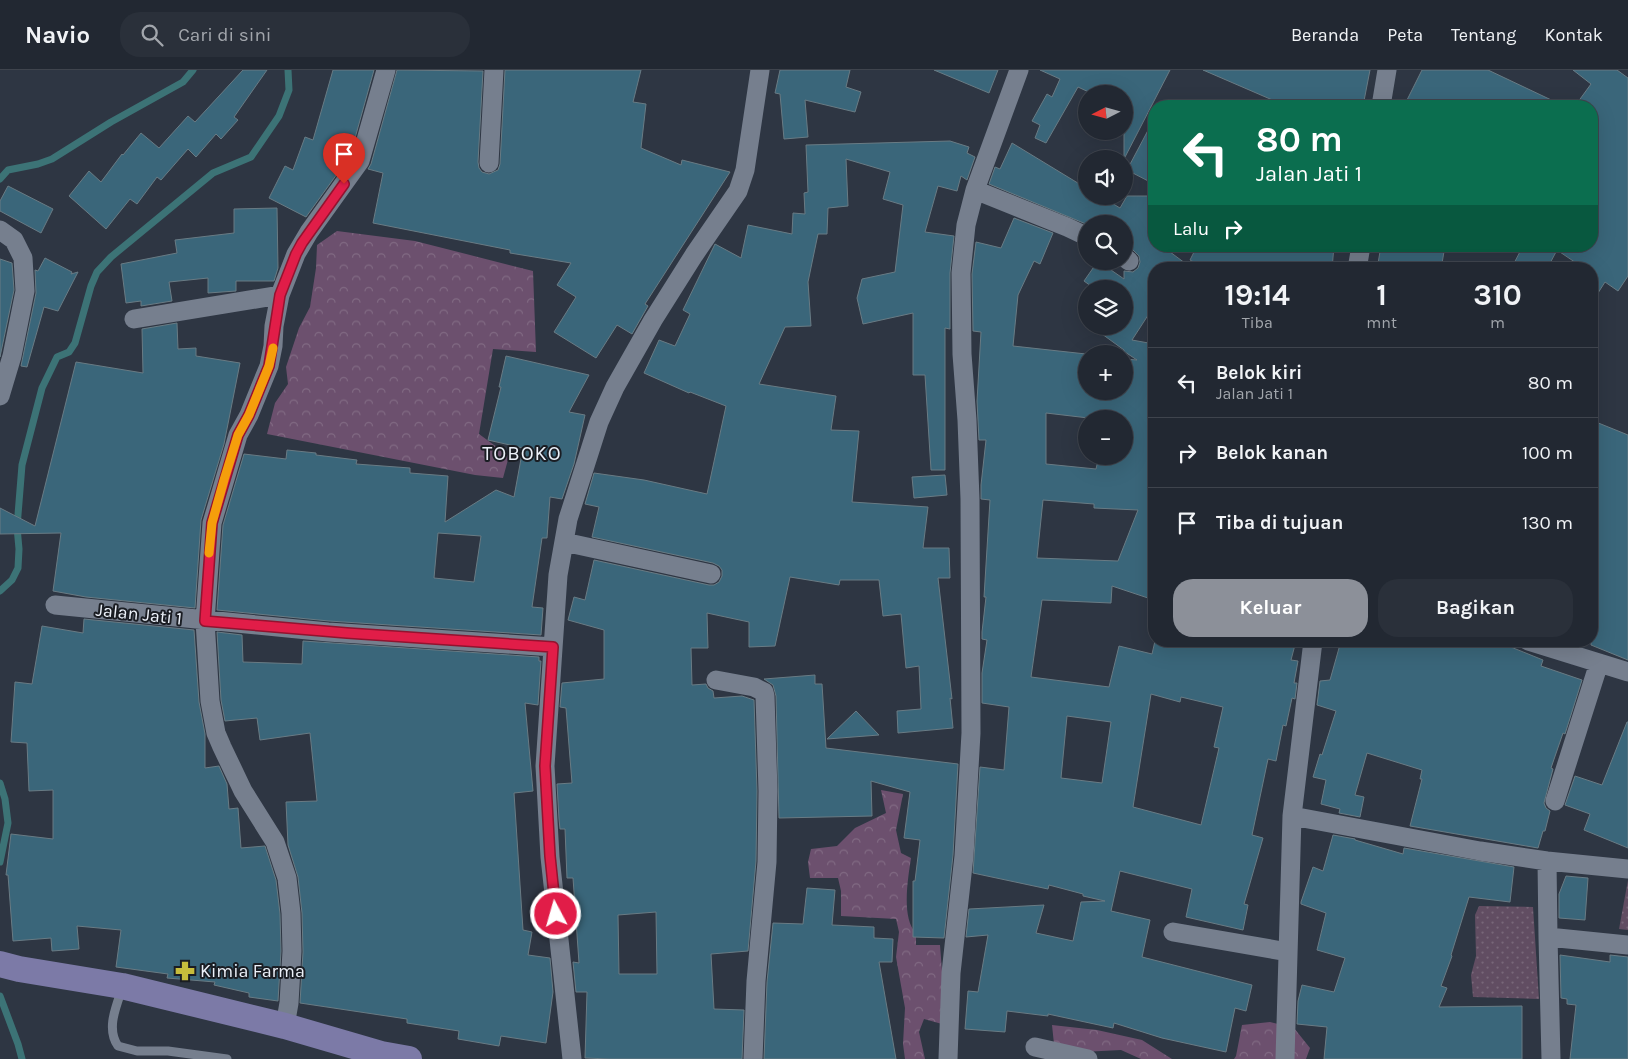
<!DOCTYPE html>
<html lang="id">
<meta charset="utf-8">
<style>
:root{--surface:#222832;--page:#2a303a;--text:#f1f3f6;--muted:#a2a6ac;--line:#3f444d;--accent:#8c9099}
body{margin:0;font-family:Karla,sans-serif;background:var(--page);color:var(--text);height:100vh;display:flex;flex-direction:column;font-size:19px;white-space:nowrap}
*{box-sizing:border-box;margin:0}
p{font-size:16px;color:var(--muted)}
.icon{flex:none;width:28px;height:28px;fill:none;stroke:currentColor;stroke-width:2;stroke-linecap:round;stroke-linejoin:round}
.map{position:relative;flex:1;overflow:hidden}
.drawer{position:absolute;left:1148px;top:192px;width:450px;height:385px;display:flex;flex-direction:column;background:var(--surface);border-radius:20px;box-shadow:0 5px 20px #0002,0 0 0 1px var(--line)}
.drawer>*{flex:none}
.guide{position:absolute;left:1148px;top:30px;width:450px;height:152px;border-radius:20px;box-shadow:0 5px 20px #0002,0 0 0 1px var(--line);background:#0b6e4f;color:#fff;overflow:hidden}
.needle{width:32px;rotate:264deg}
.controls{position:absolute;left:1078px;top:15px;display:grid;gap:10px}
.controls a{display:grid;place-items:center;width:55px;height:55px;border-radius:50%;background:var(--surface);box-shadow:0 5px 20px #0002,0 0 0 1px var(--line);font-size:25px}
.pin{position:absolute;display:grid;place-items:center;width:42px;height:42px;color:#fff;margin:-51px -21px;border-radius:50% 50% 50% 0;rotate:-45deg;box-shadow:0 0 5px #0007}
.pin .icon{rotate:45deg}
.me{position:absolute;width:55px;margin:-28px;rotate:354deg;stroke-linejoin:round;filter:drop-shadow(0 0 4px #0008)}
.turn{display:flex;align-items:center;gap:18px;height:105px;padding:0 25px;font-size:22px}
.turn .icon{width:65px;height:65px;stroke-width:2.5}
.turn b{display:block;font-size:35px;line-height:42px}
.then{display:flex;align-items:center;height:48px;padding:0 25px;background:#0003;gap:10px;font-size:19px}
.eta{display:flex;justify-content:space-evenly;align-items:center;height:85px;text-align:center}
.eta b{font-size:30px;font-weight:700;line-height:35px}
.action{display:flex;gap:10px;margin-top:auto;padding:10px 25px}
.action a{flex:1;height:58px;border-radius:20px;background:var(--accent);color:#fff;font-size:20px;font-weight:700;line-height:58px;text-align:center}
.action a+a{background:var(--page);color:var(--text)}
ul{padding:0;list-style:none}
li{display:flex;align-items:center;gap:15px;height:70px;padding:0 25px;border-top:1px solid var(--line)}
li div{flex:1}
li b{display:block;font-size:19px}
li em{font-style:normal}
header{display:flex;align-items:center;gap:30px;box-sizing:border-box;height:70px;padding:0 25px;background:var(--surface);border-bottom:1px solid var(--line)}
header strong{font-size:24px}
nav{display:flex;gap:28px;margin-inline-start:auto;font-size:18px}
.search{width:350px;height:45px;background:var(--page);display:flex;align-items:center;gap:12px;box-sizing:border-box;padding:0 18px;border-radius:20px;color:var(--muted);font-size:19px}
.map>svg:first-child{display:block}
.grass{fill:url(#grass-dots)}
.forest{fill:url(#forest-crowns)}
.lines{fill:none;stroke-linecap:round;stroke-linejoin:round}
.stream{stroke:#3c7376;stroke-width:7}
.building{fill:#3a667a;stroke:#697b84;fill-rule:evenodd}
.lane{stroke:#767f8e;stroke-width:9}
.street{stroke:#767f8e;stroke-width:19}
.secondary{stroke:#7c7aa7;stroke-width:26}
.route-casing{stroke:#92132f;stroke-width:12}
.route{stroke:#e11d48;stroke-width:9}
.slow{stroke:#f59e0b;stroke-width:9}
.labels{text-anchor:middle;stroke-width:4;stroke-linejoin:round;paint-order:stroke}
.street-label{font-size:18px;fill:#ecf1f9;stroke:#1a1d23}
.poi-label{font-size:18px;fill:#ecf1f9;stroke:#1a1d23;text-anchor:start}
.quarter-label{font-size:20px;letter-spacing:1px;fill:#ecf1f9;stroke:#1a1d23}
</style>
<header>
<strong>Navio</strong>
<div class="search"><svg class="icon" aria-label="search" viewBox="0 0 24 24"><circle cx="10" cy="10" r="6"/><path d="M15 15l6 6"/></svg>Cari di sini</div>
<nav><a>Beranda</a><a>Peta</a><a>Tentang</a><a>Kontak</a></nav>
</header>
<div class="map">
<svg width="1628" height="989" viewBox="0 0 1628 989">
<defs>
<pattern id="grass-dots" width="8" height="8" patternUnits="userSpaceOnUse" patternTransform="scale(1.25)"><rect width="8" height="8" fill="#614d62"/><path d="M2 2h.1M6 6h.1" fill="none" stroke="#786779" stroke-width="1.8" stroke-linecap="round"/></pattern>
<pattern id="forest-crowns" width="20" height="18" patternUnits="userSpaceOnUse" patternTransform="scale(1.25)"><rect width="20" height="18" fill="#6c506e"/><path d="M2 6a3 3 0 1 1 6 0M12 15a3 3 0 1 1 6 0" fill="none" stroke="#816a83"/></pattern>
</defs>
<rect width="100%" height="100%" fill="#2e3643"/>
<!-- grass -->
<path class="grass" d="M1628,810V860L1619,859Z
M1479,836L1533,837L1539,929L1473,927L1471,905L1476,886L1475,845Z"/>
<!-- forest -->
<path class="forest" d="M337,161L415,171L533,201L536,282L493,279L479,364L509,386L503,408L475,405L267,364L275,333L288,314L286,297L299,258L310,237L316,198L317,175Z
M881,720L903,724L896,760L901,783L911,788C908,808 901,848 916,863V875H940L943,914L942,954L924,949L919,962L925,989H905L903,974L905,938L896,887L899,862L896,849L841,846V821L838,808H810L808,792L811,779L837,776L855,758L886,743Z
M1270,952L1294,958L1310,978L1306,989H1234L1236,986L1242,955Z
M1052,955L1097,960L1142,970L1172,989H1141L1121,980L1062,983L1054,974Z"/>
<g class="lines">
<!-- stream -->
<path class="stream" d="M0,109L8,100L38,94L52,89L111,52L183,12L193,0
M0,521L12,510L18,498L19,479L17,457L22,395L42,318L57,287L69,282L75,273L91,216L97,202L111,187L213,103L251,87L279,46L289,20L288,0
M0,713L5,729L8,753L0,792
M0,926L18,974L22,989"/>
</g>
<!-- building -->
<path class="building" d="M243,0H267L234,47L238,50L221,69L216,64L196,87L188,79L161,110L157,107L137,134L130,129L106,159L69,126L89,101L101,112L122,84L123,85L141,63L159,78L188,46L195,52Z
M333,0H374L350,86L306,147L269,128L285,96L293,100L305,67L313,70Z
M397,0L483,1L478,92L479,98L482,102L489,104L498,100L500,94L505,0H641L633,32L646,34L641,78L681,95L682,90L730,102L645,234L648,236L632,264L617,255L596,288L554,262L576,227L557,215L571,193L510,183V180L373,153L383,103L368,99L371,94Z
M780,0H850L846,17L861,22L855,42L805,30L808,67L784,69L780,24L775,23Z
M934,0H998L989,23Z
M1040,0H1170L1124,89V24H1093L1078,17L1046,73L1035,68L1040,55L1032,51L1047,24L1052,27L1060,9Z
M1203,0H1370L1363,36H1293L1284,35Z
M1422,0H1488L1564,36H1404Z
M1573,0H1617L1628,8V206L1618,221L1605,212L1591,234V199H1585L1557,180L1547,199H1511L1523,176H1591V36H1575L1591,14Z
M1154,49V114L1127,100Z
M950,71L969,77L967,83L975,87L967,110L961,106L957,121L938,116L925,162L954,166L950,203V259L945,258V400H931L925,305H913V243L863,254L857,228L862,209L895,202L903,135L883,129L890,102L846,89L848,136L828,138L827,164H818L808,212L811,256L785,257L759,314L836,326L831,360L859,361L852,432L928,437L923,478H949L950,508H938L952,629L950,628L953,658L898,663L897,641L921,639L919,596L906,598L901,544L883,546L879,510H840L839,515L790,507L775,576L749,577V552L707,543L708,578H691L692,615L706,614L708,618L713,621L714,628L742,626L754,630L757,721L756,791L748,881L711,884L714,939L744,940L742,989H610L585,988L587,922H576L573,892L579,893L573,808H567L565,759H560L559,749L557,714L572,713L566,638L560,637L562,613L604,609V560L568,550L574,527L585,530L594,490L709,515H714L719,512L722,506V500L719,496L713,493L592,467L599,437L585,434L594,403L644,410L707,424L726,336L690,322L689,323L644,303L659,270L675,276L690,244L683,240L715,174L741,188L748,155L792,164L793,143L805,144L804,123L808,122L806,75ZM656,842L657,904H619L618,845Z
M1012,73L1086,118V126H1100L1120,138L1127,126H1154V176H1162L1193,199H1154V236L1132,270L1154,274V530L1112,516L1111,533L1042,530L1031,607L1109,617L1119,576L1152,584L1155,571H1296L1291,590L1298,591L1294,613H1297L1295,629L1292,628L1286,656L1283,655L1276,691L1268,689L1252,765L1263,768L1244,834L1248,835L1243,860L1186,847L1192,819L1120,801L1111,841L1150,850L1142,887L1252,915L1246,941L1235,938L1226,982L1162,968L1114,953L1113,958L1048,944V946L1007,941L1005,962L965,959L968,921L978,922L988,865L966,867L969,839L1044,835L1036,863L1073,871L1081,832L1105,831L1083,826V824L1049,815L1048,819L973,803L980,697L1004,700L1009,637L982,633V603L987,570L982,569V562L986,527H984L990,430L981,429V415L986,370H979L977,331L981,262L973,261L972,204L976,172L1001,178L1014,148L1053,163L1040,194L1034,191L1018,225L1013,276L1086,284V321H1124V289L1137,290L1125,282L1124,284V280L1091,256H1124V219H1095L1084,211L1098,191L1124,209V201L1133,202L1138,198L1140,192L1139,186L1131,178L1124,176V154H1086L989,114L995,97L1000,99ZM1046,343L1097,349H1124V386H1099L1096,399L1046,394ZM1043,430L1094,434V438L1138,440L1118,491L1037,488ZM1151,624L1180,632L1181,627L1223,637L1214,677L1219,678L1201,755L1133,737ZM1067,646L1111,652L1102,713L1061,708Z
M8,116L53,139L41,163L0,141V131Z
M277,138L278,198L274,211H236V221L208,223V208L169,212L172,231L141,236V231L126,233L121,194L177,183L175,170L234,163V139Z
M1197,176H1334L1332,199H1207L1190,190Z
M1381,176H1445L1441,199H1377Z
M45,188L72,202L71,204L78,202L58,241L44,237L27,297L21,296L36,223L35,200L38,201Z
M0,189L12,193L14,220L0,287Z
M177,253L178,279L196,278V286L240,293L224,374L201,450L195,538L86,527L53,521L61,463L0,464V438L35,456L76,292L143,303L142,259Z
M506,286L589,305L569,342L585,345L574,394L562,429L550,427L547,468H542L532,537L543,538L541,565L329,551L217,540L223,455L244,384L286,389L287,380L316,383V385L357,390L356,394L410,398V403L448,406L445,452L496,420L514,427L523,378L488,370L501,317H499ZM438,463L481,466L474,512L434,508Z
M1591,350L1628,365V590L1591,575Z
M945,405L947,425L914,428L912,407Z
M84,549L194,560L199,632L205,664V698L219,696L227,714L229,739L238,738L241,778L265,776L276,810L280,844L281,881L278,931L249,927V923L214,915L215,912L167,908L168,904L116,897L121,860L77,856L79,879L52,881L51,868L13,871L8,805H6L11,764L53,769V720L29,721L27,673L11,672L15,612L32,614L42,556L83,563Z
M217,562L242,565L243,592L302,594L303,571L539,587V591H541L538,635L525,633L533,721L514,723L523,860L532,862L528,885L550,888L553,922L546,973L501,966L499,976L458,969L459,961L407,953V949L300,933L303,882L302,843L298,807L288,775L286,732L317,731L310,663L260,670L257,648L225,651L221,630Z
M1341,571H1379L1394,576L1395,571H1496L1543,590L1541,596L1582,610L1565,664L1563,663L1551,698L1553,699L1544,733L1546,738L1550,741L1545,761H1543L1538,778L1410,756L1422,709H1420L1422,700L1367,683L1355,725L1364,727L1360,747L1339,743L1340,739L1321,734L1326,710L1313,707L1320,684L1322,685L1336,641L1317,635L1320,611L1330,610Z
M815,605V614H822L826,678L958,694L953,785L944,868L913,867V811H915L920,770L904,768L910,722L871,711L872,746L779,748L776,626L773,615L764,609Z
M856,641L879,665L827,669Z
M1627,652H1628V778L1584,760L1590,744L1565,735L1575,706L1602,715Z
M1333,765L1355,769V770L1403,784L1404,778L1514,797L1510,832L1469,827L1451,885L1452,886L1441,916L1447,918L1439,937L1522,936V989H1324L1327,957L1297,954L1298,931L1302,915L1334,922L1345,888L1317,880L1326,843L1301,834V832L1313,797L1323,801Z
M1566,806L1588,808L1585,850L1559,848V824Z
M807,818L835,820L832,855L874,857V868L893,869L892,892H879L896,989H764L767,912L773,853L803,854Z
M1560,885L1610,892V885L1628,887V989H1570L1576,935L1567,934V929L1561,928Z"/>
<g class="lines">
<!-- lane -->
<path class="lane" d="M122,919C116,937 106,959 118,976L137,981H168L227,989"/>
<!-- street -->
<path class="street" d="M1381,36L1387,0
M489,93L494,0
M975,120L1067,157L1086,166
M0,160L14,170L23,188L25,221L12,286L0,326
M1124,187L1129,191
M1357,199L1361,176
M134,249L280,225
M564,472L711,504
M55,535L328,562L553,577
M1528,571L1628,602
M716,610L754,617L764,622L765,626L768,721L767,792L756,911L753,989
M1555,731L1599,593
M1292,746L1480,781L1547,791L1628,799
M1547,791L1548,867
M1173,862L1288,882
M285,956L289,933L292,881L291,843L287,808L275,772L243,721L222,677L216,663L210,631L205,551L212,453L238,365L249,345L269,296L273,276L274,256L280,225L296,184L309,162L360,91L386,0
M1035,977L1088,989
M572,989L550,787L545,696L558,505L568,449L599,352L615,317L653,250L694,185L738,121L745,100L760,0
M948,989L951,903L964,786L971,663L970,429L967,350L962,284L961,203L966,155L975,120L1019,0
M1285,989L1292,746L1313,571
M1551,989L1548,867L1628,875"/>
<!-- secondary -->
<path class="secondary" d="M0,894L19,899L122,916L285,956L381,984L409,989"/>
</g>
<g class="lines">
<defs>
<path id="route" d="M344,114L302,173L296,184L280,225L269,296L249,345L238,365L212,453L205,551L347,563L553,577L545,696L550,786L556,844"/>
</defs>
<!-- route casing -->
<use href="#route" class="route-casing"/>
<!-- route -->
<use href="#route" class="route"/>
<!-- slow -->
<path class="slow" d="M209,483L212,453L224,410L238,365L249,345L269,296L273,278"/>
</g>
<!-- icons -->
<defs>
<symbol id="pharmacy-bare" viewBox="-9 -9 18 18"><path d="M-2-6h4v4h4v4h-4v4h-4v-4h-4v-4h4Z" fill="#c6bc3c" stroke="#1a1d23" stroke-width="2.5" paint-order="stroke"/></symbol>
</defs>
<g fill-rule="evenodd">
<use href="#pharmacy-bare" x="171" y="887" width="28" height="28"/>
</g>
<g class="labels">
<!-- street labels -->
<g class="street-label">
<text transform="translate(139 544) rotate(6)" y="6">Jalan Jati 1</text>
</g>
<!-- poi labels -->
<g class="poi-label">
<text x="200" y="907">Kimia Farma</text>
</g>
<!-- quarter labels -->
<g class="quarter-label">
<text x="522" y="390">TOBOKO</text>
</g>
</g>
</svg>
<div class="controls">
<a><svg class="needle" viewBox="-14 -14 28 28"><path d="M0-13l5 13h-10z" fill="#e53935"/><path d="M0 13l5-13h-10z" fill="#a2a6ac"/></svg></a>
<a><svg class="icon" aria-label="sound" viewBox="0 0 24 24"><path d="M4 9h4l5-4v14l-5-4H4zM17 9q2 3 0 6"/></svg></a>
<a><svg class="icon" aria-label="search" viewBox="0 0 24 24"><circle cx="10" cy="10" r="6"/><path d="M15 15l6 6"/></svg></a>
<a><svg class="icon" aria-label="layers" viewBox="0 0 24 24"><path d="M12 4l9 5-9 5-9-5zM3 14l9 5 9-5"/></svg></a>
<a>+</a>
<a>−</a>
</div>
<div class="pin" style="left:344px;top:114px;background:#d93025"><svg class="icon" aria-label="arrive" viewBox="0 0 24 24"><path d="M6 21V4h12l-3 4 3 4H6"/></svg></div>
<svg class="me" style="left:556px;top:844px" viewBox="-20 -20 40 40"><circle r="17" fill="#e11d48" stroke="#fff" stroke-width="3"/><path d="M0-11L8 9 0 5-8 9z" fill="#fff"/></svg>
<div class="guide">
<div class="turn"><svg class="icon" aria-label="left" viewBox="0 0 24 24"><path d="M17 20v-9H6M10 6l-5 5 5 5"/></svg><div><b>80 m</b>Jalan Jati 1</div></div>
<div class="then">Lalu<svg class="icon" aria-label="right" viewBox="0 0 24 24"><path d="M7 20v-9h11M14 6l5 5-5 5"/></svg></div>
</div>
<section class="drawer">
<div class="eta">
<div><b>19:14</b><p>Tiba</p></div>
<div><b>1</b><p>mnt</p></div>
<div><b>310</b><p>m</p></div>
</div>
<ul>
<li><svg class="icon" aria-label="left" viewBox="0 0 24 24"><path d="M17 20v-9H6M10 6l-5 5 5 5"/></svg><div><b>Belok kiri</b><p>Jalan Jati 1</p></div><em>80 m</em></li>
<li><svg class="icon" aria-label="right" viewBox="0 0 24 24"><path d="M7 20v-9h11M14 6l5 5-5 5"/></svg><div><b>Belok kanan</b></div><em>100 m</em></li>
<li><svg class="icon" aria-label="arrive" viewBox="0 0 24 24"><path d="M6 21V4h12l-3 4 3 4H6"/></svg><div><b>Tiba di tujuan</b></div><em>130 m</em></li>
</ul>
<div class="action"><a>Keluar</a><a>Bagikan</a></div>
</section>
</div>
